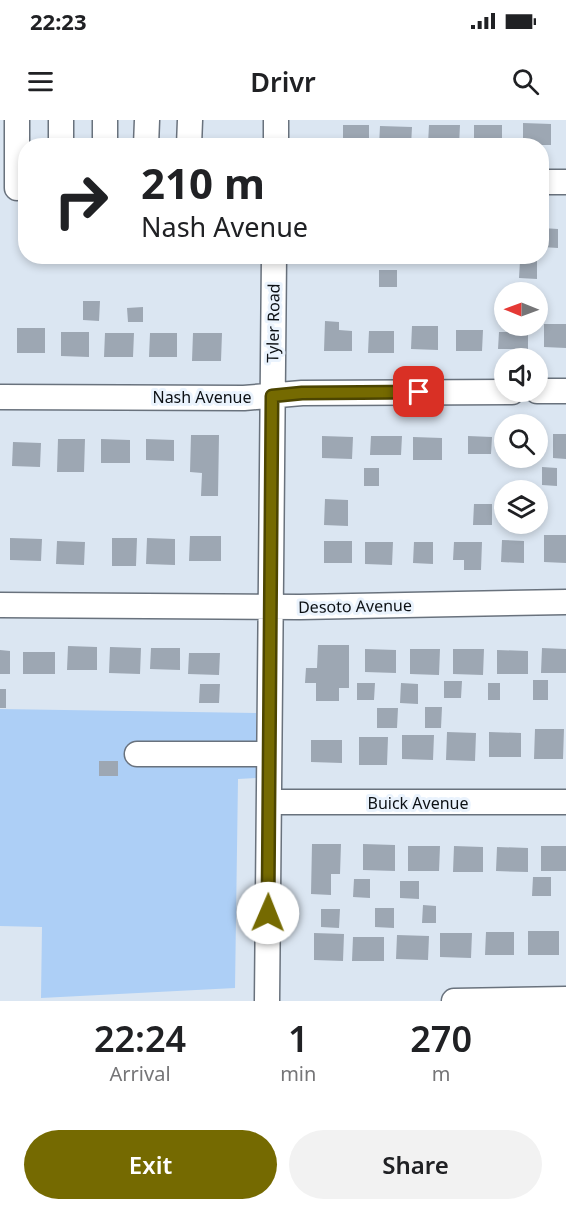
<!DOCTYPE html>
<style>
:root{--surface:#fff;--page:#f2f2f2;--text:#202124;--muted:#757577;--accent:#756a01}
body{margin:0;font-family:"Noto Sans",sans-serif;background:var(--page);color:var(--text);height:100vh;display:flex;flex-direction:column;font-size:22px;white-space:nowrap}
*{box-sizing:border-box;margin:0}
p{font-size:20px;color:var(--muted)}
.icon{flex:none;width:33px;height:33px;fill:none;stroke:currentColor;stroke-width:2;stroke-linecap:round;stroke-linejoin:round}
.map{position:relative;height:881px;overflow:hidden}
.panel{display:flex;flex-direction:column;background:var(--surface);flex:1}
.panel>*{flex:none}
.banner{position:absolute;left:18px;top:18px;width:531px;height:126px;border-radius:24px;box-shadow:0 3px 9px #0003;background:#fff;color:var(--text);overflow:hidden}
.needle{width:39px;rotate:271deg}
.controls{position:absolute;left:494px;top:162px;display:grid;gap:12px}
.controls a{display:grid;place-items:center;width:54px;height:54px;border-radius:50%;background:var(--surface);box-shadow:0 3px 9px #0003;font-size:30px}
.pin{position:absolute;display:grid;place-items:center;width:51px;height:51px;color:#fff;margin:-26px;border-radius:12px;box-shadow:0 3px 9px #0006}
.me{position:absolute;width:66px;margin:-33px;rotate:1deg;stroke-linejoin:round;filter:drop-shadow(0 0 4px #0008)}
.turn{display:flex;align-items:center;gap:21px;height:126px;padding:0 24px;font-size:27px}
.turn .icon{width:78px;height:78px;stroke-width:2.5}
.turn b{display:block;font-size:42px;line-height:51px}
.eta{display:flex;justify-content:space-evenly;align-items:center;height:102px;text-align:center}
.eta b{font-size:36px;font-weight:600;line-height:42px}
.primary-button{display:flex;gap:12px;margin-top:auto;padding:12px 24px}
.primary-button a{flex:1;height:69px;border-radius:36px;background:var(--accent);color:#fff;font-size:24px;font-weight:600;line-height:69px;text-align:center}
.primary-button a+a{background:var(--page);color:var(--text)}
.status{display:flex;justify-content:space-between;align-items:center;height:42px;padding:0 30px;background:var(--surface);direction:ltr}
.status svg{height:16px;fill:currentColor}
header{display:flex;justify-content:space-between;align-items:center;height:78px;padding:0 24px;background:var(--surface);font-size:27px;font-weight:600}
.map>svg:first-child{display:block}
.green{fill:#adcff6}
.building{fill:#9da7b3}
.lines{fill:none;stroke-linecap:round;stroke-linejoin:round}
.minor-casing{stroke:#69727d;stroke-width:27}
.minor{stroke:#fff;stroke-width:24}
.route-casing{stroke:#4c4501;stroke-width:15}
.route{stroke:#756a01;stroke-width:10}
.labels{text-anchor:middle;stroke-width:6;stroke-linejoin:round;paint-order:stroke}
.street-label{font-size:16px;fill:#0c1014;stroke:#eaf3fd}
</style>
<div class="status"><b>22:23</b><svg viewBox="0 0 49 12"><path d="M0 12V9h3v3zM5 12V6h3v6zM10 12V3h3v9zM15 12V0h3v12zM26 1h20v11H26zM47 4h2v5h-2z"/></svg></div>
<header><svg class="icon" aria-label="menu" viewBox="0 0 24 24"><path d="M4 6h16M4 12h16M4 18h16"/></svg>Drivr<svg class="icon" aria-label="search" viewBox="0 0 24 24"><circle cx="10" cy="10" r="6"/><path d="M15 15l6 6"/></svg></header>
<div class="map">
<svg width="566" height="881" viewBox="0 0 566 881">
<rect width="100%" height="100%" fill="#dbe6f2"/>
<!-- green -->
<path class="green" d="M0,589L256,593V658L238,659L235,868L41,878L42,807L0,806Z"/>
<!-- building -->
<path class="building" d="M523,3L551,4V25H523Z
M343,5H369V25H343Z
M429,5H460L459,25L428,24Z
M474,5H502V25L474,24Z
M380,6L412,7L411,26H379Z
M542,108L558,109V128L542,127Z
M520,141H537V159L519,158Z
M379,150H397V167H379Z
M83,181H100L99,201L83,200Z
M143,187V202H128L127,188Z
M325,201L339,202V210L352,211V231H324Z
M544,204H566V228L544,227Z
M412,206H438V230L411,229Z
M17,208H45V233H17Z
M456,210H483L482,231H456Z
M369,211H394V233H368Z
M61,212H89V237L61,236Z
M499,212H528V229H498Z
M105,213H134L133,237H104Z
M150,213H177V237H149Z
M193,213H222L221,241H192Z
M553,314H566V339L553,338Z
M191,315H219L218,376H201L202,353L190,352Z
M322,316L353,317L352,339L322,338Z
M371,316H402L401,335H370Z
M468,316L492,317L491,334H468Z
M413,317L442,318V340H413Z
M58,319H85L84,352H57Z
M101,319L130,320V343H101Z
M146,319L174,320V341L146,340Z
M13,322L41,323L40,347L12,346Z
M542,347L557,348V366L542,365Z
M364,348H379V366H364Z
M325,379L348,380V406L324,405Z
M474,384H492V405H473Z
M544,415H566V443L544,442Z
M190,416H221V441H189Z
M10,418L42,419L41,441L10,440Z
M112,418H137L136,446H112Z
M147,418L175,419V445L146,444Z
M502,420L524,421V443L501,442Z
M57,421L85,422L84,445L56,444Z
M324,421H352V443H324Z
M365,422H393L392,445L365,444Z
M414,422H433V444L413,443Z
M454,422H482L481,450H464V440H453Z
M318,525H349V568H339V581H316V563H305L306,548H317Z
M68,526L97,527V550H67Z
M110,527L141,528L140,554L109,553Z
M151,528H180V550L150,549Z
M542,528L566,529V553H541Z
M365,529L396,530V553L365,552Z
M410,529H440L439,555L410,554Z
M453,529H484L483,555L453,554Z
M0,530L10,531V554H0Z
M497,530L528,531V554H497Z
M23,532H55V554H23Z
M189,533H220L219,555L188,554Z
M533,560H548V580H533Z
M444,561H462L461,578H444Z
M357,563H375L374,580H357Z
M401,563L418,564V584L400,583Z
M488,563H500V580H488Z
M200,564H220L219,583H199Z
M0,569H6V588H0Z
M425,587H442L441,608H425Z
M377,588H398L397,608H377Z
M535,609H564L563,639H534Z
M447,612L476,613L475,641L446,640Z
M489,612L521,613V637H489Z
M402,615H434L433,640L402,639Z
M359,617H388L387,645H359Z
M311,620H342V643L311,642Z
M99,641H118V656H99Z
M312,724H341L340,754H331V775L311,774Z
M363,724L395,725V751L363,750Z
M408,726H440L439,751H408Z
M454,726L483,727V752H453Z
M541,726H566V751H541Z
M497,727L528,728V752L496,751Z
M533,757H551V776H532Z
M354,759H370V778L353,777Z
M400,761H419V779L400,778Z
M423,785L436,786V803H422Z
M375,788H394V808L375,807Z
M321,789H340L339,808L321,807Z
M528,811H559V835H528Z
M486,812H514V835H485Z
M314,813L344,814L343,841L314,840Z
M440,813H472L471,838L440,837Z
M397,815L429,816L428,840L396,839Z
M353,817H384V841H352Z"/>
<g class="lines">
<defs>
<path id="minor" d="M61,26V0
M105,26V0
M146,26L147,0
M189,26L190,0
M276,26V0
M542,62H566
M17,68V0
M537,271H566
M0,277L244,278L302,273L512,272
M0,485L300,487L566,482
M137,634H269
M270,682H566
M267,881L274,136
M454,881L566,879"/>
</defs>
<!-- minor casing -->
<use href="#minor" class="minor-casing"/>
<!-- minor -->
<use href="#minor" class="minor"/>
</g>
<g class="lines">
<defs>
<path id="route" d="M268,793L272,276L302,273L419,272"/>
</defs>
<!-- route casing -->
<use href="#route" class="route-casing"/>
<!-- route -->
<use href="#route" class="route"/>
</g>
<g class="labels">
<!-- street labels -->
<g class="street-label">
<text transform="translate(273 203) rotate(-89)" y="6">Tyler Road</text>
<text x="202" y="283">Nash Avenue</text>
<text transform="translate(355 486) rotate(-1)" y="6">Desoto Avenue</text>
<text x="418" y="689">Buick Avenue</text>
</g>
</g>
</svg>
<div class="controls">
<a><svg class="needle" viewBox="-14 -14 28 28"><path d="M0-13l5 13h-10z" fill="#e53935"/><path d="M0 13l5-13h-10z" fill="#757577"/></svg></a>
<a><svg class="icon" aria-label="sound" viewBox="0 0 24 24"><path d="M4 9h4l5-4v14l-5-4H4zM17 9q2 3 0 6"/></svg></a>
<a><svg class="icon" aria-label="search" viewBox="0 0 24 24"><circle cx="10" cy="10" r="6"/><path d="M15 15l6 6"/></svg></a>
<a><svg class="icon" aria-label="layers" viewBox="0 0 24 24"><path d="M12 4l9 5-9 5-9-5zM3 14l9 5 9-5"/></svg></a>
</div>
<div class="pin" style="left:419px;top:272px;background:#d93025"><svg class="icon" aria-label="arrive" viewBox="0 0 24 24"><path d="M6 21V4h12l-3 4 3 4H6"/></svg></div>
<svg class="me" style="left:268px;top:793px" viewBox="-20 -20 40 40"><circle r="19" fill="#fff"/><path d="M0-13L10 11 0 6-10 11z" fill="#756a01"/></svg>
<div class="banner">
<div class="turn"><svg class="icon" aria-label="right" viewBox="0 0 24 24"><path d="M7 20v-9h11M14 6l5 5-5 5"/></svg><div><b>210 m</b>Nash Avenue</div></div>
</div>
</div>
<section class="panel">
<div class="eta">
<div><b>22:24</b><p>Arrival</p></div>
<div><b>1</b><p>min</p></div>
<div><b>270</b><p>m</p></div>
</div>
<div class="primary-button"><a>Exit</a><a>Share</a></div>
</section>
